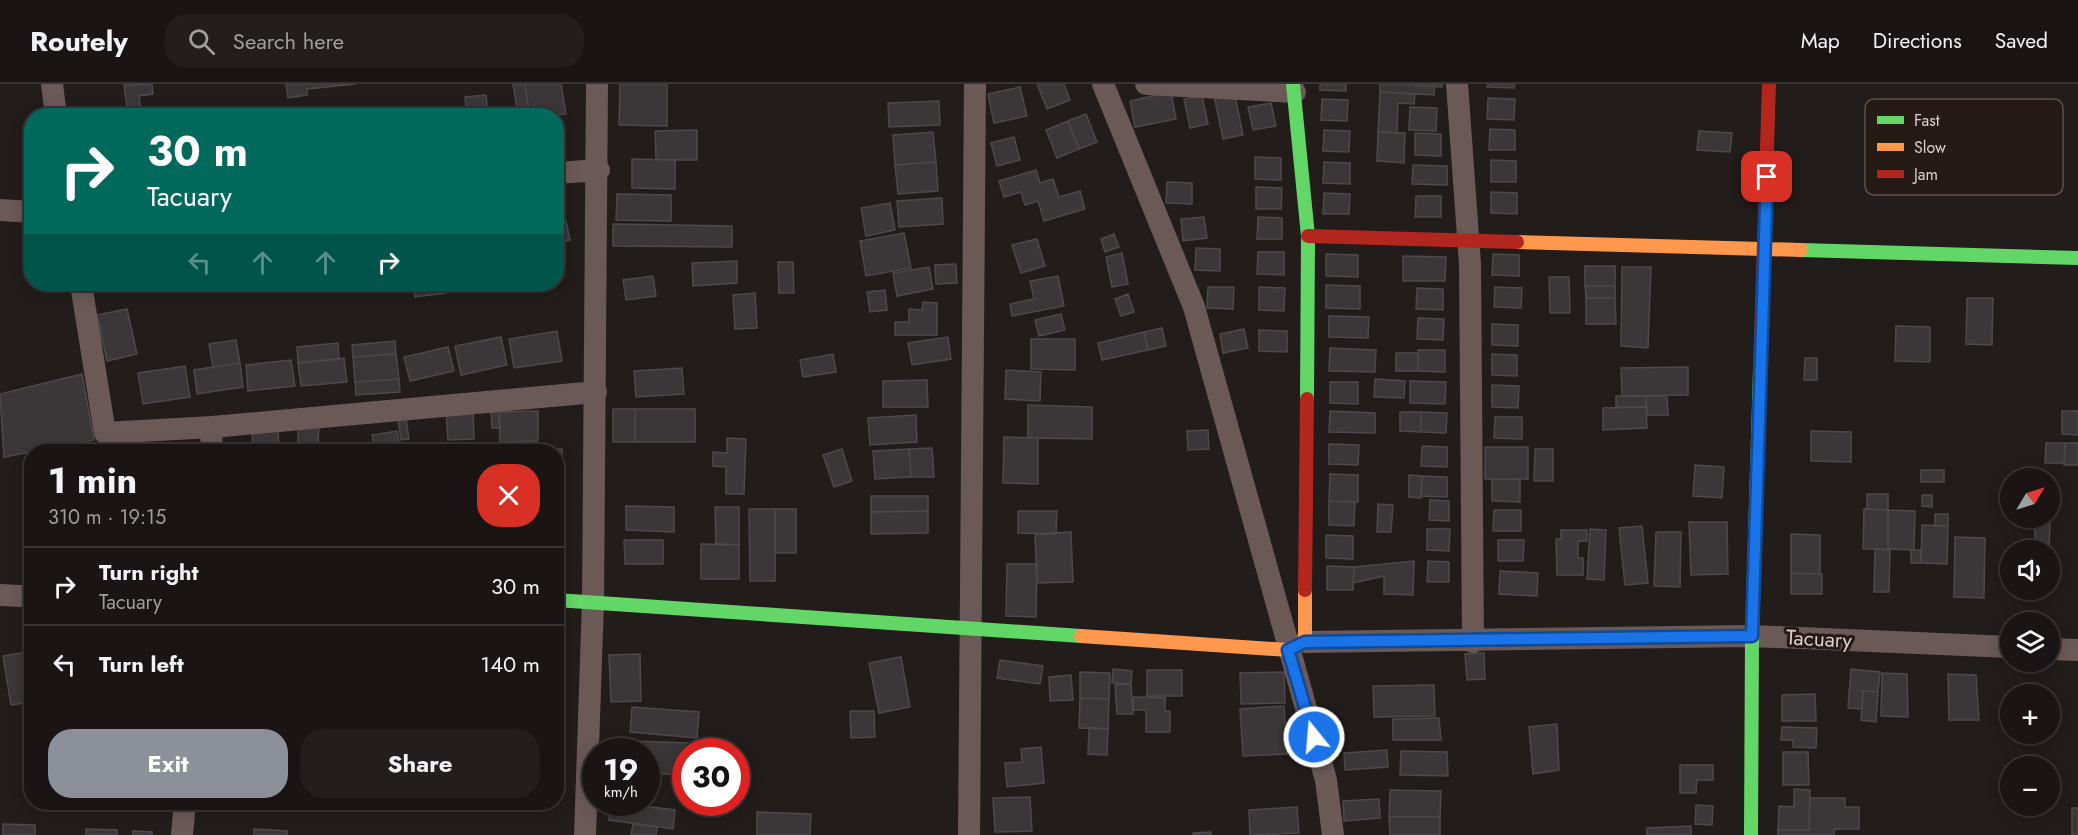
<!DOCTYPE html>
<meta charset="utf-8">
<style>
:root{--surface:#1a1514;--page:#231e1d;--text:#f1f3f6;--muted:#9f9fa0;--line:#383434;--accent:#8c9099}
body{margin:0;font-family:Jost,sans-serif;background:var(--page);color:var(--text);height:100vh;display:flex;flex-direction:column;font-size:22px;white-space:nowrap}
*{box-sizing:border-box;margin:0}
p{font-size:20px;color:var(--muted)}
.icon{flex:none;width:33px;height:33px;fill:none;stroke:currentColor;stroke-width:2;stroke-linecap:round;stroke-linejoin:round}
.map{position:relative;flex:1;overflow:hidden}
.drawer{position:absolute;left:24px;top:360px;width:540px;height:366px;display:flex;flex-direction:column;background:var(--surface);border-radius:24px;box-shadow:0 3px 15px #0003,0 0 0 2px var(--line)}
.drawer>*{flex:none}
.banner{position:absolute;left:24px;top:24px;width:540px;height:183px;border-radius:24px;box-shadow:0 3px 15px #0003,0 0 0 2px var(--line);background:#00695c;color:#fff;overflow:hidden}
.needle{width:39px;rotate:52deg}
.controls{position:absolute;left:2000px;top:384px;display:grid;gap:12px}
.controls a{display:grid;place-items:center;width:60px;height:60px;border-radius:50%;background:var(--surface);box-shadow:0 3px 15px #0003,0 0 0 2px var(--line);font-size:30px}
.speed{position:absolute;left:582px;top:654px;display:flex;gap:12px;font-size:30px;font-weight:700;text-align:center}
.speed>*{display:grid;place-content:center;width:78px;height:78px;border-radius:50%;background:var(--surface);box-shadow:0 3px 15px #0003,0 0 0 2px var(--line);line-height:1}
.speed small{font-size:15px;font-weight:400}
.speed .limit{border:9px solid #d22;background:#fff;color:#111}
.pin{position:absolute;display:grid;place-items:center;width:51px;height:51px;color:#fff;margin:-26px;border-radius:12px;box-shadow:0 3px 9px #0006}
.me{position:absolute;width:66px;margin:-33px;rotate:343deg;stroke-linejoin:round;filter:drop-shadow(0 0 4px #0008)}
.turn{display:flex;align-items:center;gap:21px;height:126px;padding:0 24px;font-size:27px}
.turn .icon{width:78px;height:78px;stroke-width:2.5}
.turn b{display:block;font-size:42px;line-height:51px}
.lanes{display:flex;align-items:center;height:57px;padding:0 24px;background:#0003;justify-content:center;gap:30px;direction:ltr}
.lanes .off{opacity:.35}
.round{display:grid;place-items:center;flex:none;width:63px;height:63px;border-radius:24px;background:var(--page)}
.overview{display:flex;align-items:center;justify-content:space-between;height:102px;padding:0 24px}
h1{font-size:36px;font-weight:700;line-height:45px}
.cta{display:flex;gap:12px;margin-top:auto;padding:12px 24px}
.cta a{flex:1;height:69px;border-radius:24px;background:var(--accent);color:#fff;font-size:24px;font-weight:700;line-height:69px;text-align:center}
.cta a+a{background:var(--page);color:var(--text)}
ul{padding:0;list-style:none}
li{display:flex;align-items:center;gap:18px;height:78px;padding:0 24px;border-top:2px solid var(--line)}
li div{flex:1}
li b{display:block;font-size:22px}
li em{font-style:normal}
header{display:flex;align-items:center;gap:36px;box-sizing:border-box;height:84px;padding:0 30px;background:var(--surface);border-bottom:2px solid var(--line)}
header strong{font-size:28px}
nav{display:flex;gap:33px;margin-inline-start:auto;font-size:21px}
.search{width:420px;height:54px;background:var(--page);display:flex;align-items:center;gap:15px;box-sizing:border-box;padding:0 21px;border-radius:24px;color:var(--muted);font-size:22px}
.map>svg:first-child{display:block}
.building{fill:#3b3738;stroke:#4d494a;stroke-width:1.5}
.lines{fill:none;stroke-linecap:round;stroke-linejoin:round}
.street{stroke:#6a5957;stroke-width:22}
.fast{stroke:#63d668;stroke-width:14}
.slow{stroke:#ff974d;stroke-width:14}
.jam{stroke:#b3261e;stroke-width:14}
.route-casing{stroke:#114b97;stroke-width:15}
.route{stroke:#1a73e8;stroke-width:10}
.labels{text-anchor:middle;stroke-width:6;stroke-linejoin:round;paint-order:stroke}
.street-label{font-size:21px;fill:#dbd2cf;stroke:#261a16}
.key{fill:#261a16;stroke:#5c514e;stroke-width:1.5}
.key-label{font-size:16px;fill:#dbd2cf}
</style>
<header>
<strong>Routely</strong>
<div class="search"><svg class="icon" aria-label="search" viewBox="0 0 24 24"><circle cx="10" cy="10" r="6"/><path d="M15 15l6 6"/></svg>Search here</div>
<nav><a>Map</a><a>Directions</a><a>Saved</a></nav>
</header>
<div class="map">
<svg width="2078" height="751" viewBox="0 0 2078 751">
<rect width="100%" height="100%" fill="#221c1a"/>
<!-- building -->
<path class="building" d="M152,0L153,10L139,12L142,32H128L124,1Z
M286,0H356L307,5V11L288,14Z
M513,0H525L530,32H518Z
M525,0H561L566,30L530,32Z
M620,0H667V42L619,41Z
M1037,0H1064L1070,16L1047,25Z
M1320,0H1346V7L1320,6Z
M1380,0H1435L1434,11L1380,8Z
M1416,0H1442V3L1416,2Z
M1488,0H1515L1514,4L1487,3Z
M1020,3L1027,32L994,39L988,10Z
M1234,7L1243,51L1223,55L1214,11Z
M1171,8L1176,35L1135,43L1130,17Z
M1380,8L1415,10L1414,20L1398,19L1397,49L1378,48Z
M486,11L488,28L467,31L465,13Z
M1202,12L1208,40L1190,44L1184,15Z
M1488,14L1515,15L1514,36L1487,35Z
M1322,15L1348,16L1347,37L1321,36Z
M939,17L940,41L889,43L888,19Z
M1271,19L1276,42L1253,46L1248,23Z
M1410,23L1437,24L1436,47L1409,46Z
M284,24V29L305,28V32H261V26Z
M510,26V32H467V31Z
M383,27L384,32H361V30Z
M456,27L457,32H433Z
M1086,30L1097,58L1079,65L1068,37Z
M1068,37L1079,65L1057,74L1046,46Z
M1490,45L1515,46V66H1489Z
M697,46V76H656L655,47Z
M1324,46L1350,47L1349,68L1323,67Z
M1699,47L1732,49L1730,68L1697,66Z
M933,48L936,78L895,81L893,51Z
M1378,48L1405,49L1404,79L1377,77Z
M1415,49L1441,50V72L1415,71Z
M1014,53L1020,76L997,82L991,59Z
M1255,73L1281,74V96L1255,95Z
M632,75L675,76V105L632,104Z
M1491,76L1516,77V98H1491Z
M936,78L938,107L898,110L895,81Z
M1324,78L1350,79V100L1323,99Z
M1413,81L1447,82V101L1412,100Z
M1036,86L1040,99L1053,95L1059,113L1080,107L1085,125L1044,137L1038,117L1025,121L1021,108L1004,113L999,97Z
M1167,98L1192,99V120L1166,119Z
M1256,103L1282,104L1281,125H1256Z
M1491,108L1517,109V130L1491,129Z
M1324,109L1350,110L1349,130H1323Z
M617,110L671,111V137L616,136Z
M1416,112H1441V133H1415Z
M942,114L943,140L899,143L897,117Z
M561,115L570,156L556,159V116Z
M890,119L895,146L866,152L861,124Z
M1204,133L1207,154L1183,157L1181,135Z
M1258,133L1282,134V155H1257Z
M613,140L732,142V163L613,162Z
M904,149L911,184L866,192L860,157Z
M1114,150L1119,163L1105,168L1101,155Z
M1037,155L1045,182L1021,189L1012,161Z
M1196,164L1220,165V187L1195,186Z
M1258,168H1284V191L1257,190Z
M1122,169L1128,200L1112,203L1106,173Z
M1326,170L1358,171V193L1326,192Z
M1493,170L1519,171V192L1492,191Z
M1403,172L1446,173L1445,197H1403Z
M737,177V199L693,202L692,179Z
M778,178H793L794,209H779Z
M956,180L957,199L936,200L935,181Z
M1585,182H1615V202H1585Z
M929,183L933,205L897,212L893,189Z
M1622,183H1651L1648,264L1621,262Z
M653,192L656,212L626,216L623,196Z
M1058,192L1064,222L1012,232L1010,220L1034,215L1030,197Z
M1549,193H1569L1570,229H1550Z
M413,200H444L446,209L415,213Z
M1326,201L1360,202V225L1326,224Z
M1585,202H1615V214H1586Z
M1208,203H1234L1233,225L1207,224Z
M1259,203L1285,204L1284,227L1259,226Z
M1495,203L1522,204L1521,224L1494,223Z
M1417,204L1443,205V226L1416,225Z
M885,206L887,226L870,228L867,208Z
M755,209L757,244L735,245L733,211Z
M1128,210L1134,228L1121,232L1115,215Z
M1586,214H1615L1616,240H1586Z
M1967,214H1993L1992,261L1966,260Z
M923,218L937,219V251H895V238H909V225L922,226Z
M127,225L137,270L107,277L97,231Z
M1061,230L1065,246L1039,252L1035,236Z
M1329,232L1369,233L1368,254L1329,253Z
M1418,234L1444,235L1443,256L1417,255Z
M1492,240L1518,241V262L1492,261Z
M1896,242L1930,243V278L1895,277Z
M1162,244L1166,262L1148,266L1144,248Z
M1244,245L1248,264L1223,269L1220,250Z
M1259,246L1287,247V268L1259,267Z
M557,247L562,277L514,284L509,255Z
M1144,248L1148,266L1102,276L1098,259Z
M501,253L507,281L461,291L455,262Z
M948,253L951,275L912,281L908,259Z
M1031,255H1075V286L1031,285Z
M236,256L240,279L213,283L209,260Z
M395,257L396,270L353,273L352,261Z
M338,259L339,275L298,279L297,263Z
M448,263L454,287L410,297L404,273Z
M1330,264L1376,266L1375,288L1329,287Z
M1418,266H1445V288L1418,287Z
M1396,269H1418V287H1396Z
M396,270L399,295L355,298L353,273Z
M833,270L836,288L803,293L800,276Z
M1492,270L1517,271V292L1492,291Z
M344,274L347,298L301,302L298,279Z
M1805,274H1817V296H1804Z
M291,276L295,302L248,307L246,281Z
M240,279L243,303L197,310L194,286Z
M185,282L190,313L143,320L138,289Z
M1688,283V311L1622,312L1621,284Z
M682,284L684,310L636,313L634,287Z
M1006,286L1041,288L1040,317L1005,315Z
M82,290L94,356L4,373L0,310Z
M399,295L400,308L356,311L355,298Z
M1375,295L1405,297L1404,314L1374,313Z
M927,296L928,323H883V297Z
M1410,297L1446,298L1445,320L1410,319Z
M1330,298H1358V320L1330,319Z
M1492,301L1519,302L1518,324L1492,323Z
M1616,312H1646V323H1616Z
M1646,312H1667L1668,331H1647Z
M1028,321L1092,323V355L1028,354Z
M1646,323L1647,344L1603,346V324Z
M613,325H635V358H613Z
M635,325H695V358H635Z
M473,327L474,355L448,356L446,328Z
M538,327V357L500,358L499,328Z
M1330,327L1375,329V349L1329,348Z
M2062,327H2078V351L2062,350Z
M491,328H499L500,344H492Z
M1400,328H1421V348L1400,347Z
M1421,328L1447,329L1446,349L1421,348Z
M916,331L917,358L870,361L868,334Z
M1495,333H1522V355L1494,354Z
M406,335L409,355L401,356L398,336Z
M298,340H319L318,363L298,362Z
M278,343L279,368H253L252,344Z
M1208,346L1209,365L1188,366L1187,347Z
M397,347L401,368H375L372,351Z
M1811,347L1851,348V378L1811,377Z
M1004,353L1038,354V400L1003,399Z
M727,354L746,355L744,410H726V383L713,382V368L727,369Z
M2046,359H2065L2064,379H2045Z
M2065,359H2078V381H2064Z
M1329,360L1359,361L1358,381L1329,380Z
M1422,362L1447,363V383L1421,382Z
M1485,363H1528V395H1485Z
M932,364L934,393H911L909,365Z
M562,365V388H556V368H527Z
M842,365L852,397L834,403L823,371Z
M909,365L911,393L875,395L873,367Z
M1535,365H1553V397H1534Z
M1695,381L1724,383L1722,414L1693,412Z
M1921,386H1944V398H1921Z
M1330,390L1358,391V418L1329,417Z
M1409,391L1422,392L1421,414L1409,413Z
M1422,392L1447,393V413L1421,412Z
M556,393H562V424H556Z
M1492,395H1520V418L1492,417Z
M1867,410H1888V426L1867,425Z
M1922,411H1932V423L1922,422Z
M871,412H928V427L871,428Z
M1430,416L1449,417V437L1429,436Z
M1329,417L1355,418L1354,442L1329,441Z
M1378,420L1393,421L1391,448H1377Z
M626,422L674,423V448L626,446Z
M715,423H739V461L716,460Z
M556,424H562L563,444H556Z
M749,425H775V497H750Z
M775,425H796V469H775Z
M1864,425L1888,426V465H1863Z
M1494,426H1521V447H1493Z
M1888,426L1915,427L1914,466L1888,465Z
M928,427V449L871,450V428Z
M1018,427H1057L1056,450L1018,449Z
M1935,430H1948V442H1935Z
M2035,436H2050L2049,467L2035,466Z
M1689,438H1727L1728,490L1691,491Z
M1922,441L1948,442L1947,480L1921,479Z
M1642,442L1648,499L1625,501L1619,444Z
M1427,445H1450L1449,467L1427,466Z
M1590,445L1606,446L1604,496L1587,495Z
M1561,446H1587V457H1578V474H1583V491H1557L1556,455H1561Z
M1071,448L1073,498L1037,499L1035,450Z
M1656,448H1681L1680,503L1654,502Z
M1791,450L1820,451V490L1791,489Z
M1326,451L1353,452V475L1326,474Z
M1955,453L1985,454L1984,514L1954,513Z
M624,456H663V480H625Z
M1498,456H1524L1523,477H1498Z
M701,460L739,461V495H701Z
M1875,465L1890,466L1889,508H1874Z
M1911,466H1921V479H1911Z
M1414,477L1413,511L1384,510V492L1353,499L1354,483Z
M1428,477L1449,478V498H1427Z
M1007,480H1037L1036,533L1006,532Z
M1327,482L1354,483L1353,506H1327Z
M1500,487L1538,489L1537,512L1499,510Z
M1791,489L1822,490V510H1791Z
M32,567V618L11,621L3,572Z
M1484,569L1485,595L1467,596L1465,570Z
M640,570L641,617L611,618L609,571Z
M901,573L910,623L879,629L869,579Z
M1000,576L1043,582L1040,600L997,594Z
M1113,585L1132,587L1131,600L1112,599Z
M1851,585L1880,588L1878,608L1863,607L1862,625L1848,624Z
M1147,586H1182V612H1147Z
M1080,588L1110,589L1109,615L1080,614Z
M1284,588L1285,619L1241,620L1240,589Z
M1882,589L1907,590L1908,633L1881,632Z
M1948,590L1976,591L1979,636H1949Z
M1071,591L1073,616L1050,617L1049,593Z
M1131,600L1133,630H1117L1115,601Z
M1434,601L1435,632L1374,633L1373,602Z
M2019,602H2038L2037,610H2019Z
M1863,607L1878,608L1876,638L1861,636Z
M1815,610L1816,637H1782V611Z
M1133,613L1165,614V627H1170V648H1146V626H1133Z
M1080,614L1109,615L1108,645L1079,644Z
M1284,622L1287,670L1243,672L1240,625Z
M632,623L699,628L697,654L630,648Z
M850,627H874L875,653L851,654Z
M1439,634L1441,656H1393V635Z
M1557,640L1559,686L1533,690L1529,643Z
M1782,643L1817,644L1816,664L1793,663V656H1781Z
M1089,644L1108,645L1107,671L1088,670Z
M2012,650H2044L2043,652H2012Z
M614,656L633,657L632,668H614Z
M633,657L688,659L686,691L646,689V668H632Z
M1041,663L1044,699L1007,703L1005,679L1022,678L1021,665Z
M1387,666L1388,683L1345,686L1344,669Z
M1401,667L1447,668L1448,692L1400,691Z
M1783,668H1808L1809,701H1783Z
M1680,681H1713V696H1697L1696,709H1680Z
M1794,705L1810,706L1809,746H1778L1779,722L1794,723Z
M1390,706L1441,707L1440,733H1389Z
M1030,713L1032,747L995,748L993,714Z
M1810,714H1845V723H1859V745H1834V751H1778V746H1809Z
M1379,715L1380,734L1344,737L1343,717Z
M611,718L675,726L673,745L609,736Z
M1696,721L1713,722L1712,741L1695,740Z
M1297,723L1299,749L1250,751L1249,726Z
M2072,724H2078V751H2072Z
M757,728L811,730L810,751H757Z
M1389,733H1440V751H1390Z
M3,740L35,741V751H3Z
M633,740L657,743L656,751H631Z
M1691,742V751H1647V744Z
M86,745L117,746V751H86Z
M254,745L287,747V751H254Z
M133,747L152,748V751H133Z
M1211,748V751H1193V749Z"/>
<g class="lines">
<!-- street -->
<path class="street" d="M52,0L56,32
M1103,0L1194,223L1326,696L1333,751
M1146,0L1295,8
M1457,0L1470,180L1473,558
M556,89L599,86
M0,126L32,128
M81,200L105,349L212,343L596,308
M211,368L212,343
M0,511L20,512
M1305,558L1752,552L2010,563
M2049,565L2078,566
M182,751L185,718
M585,751L593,518L597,0
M969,751L975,0"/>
<!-- fast -->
<path class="fast" d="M1293,0L1308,152L1307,315
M1801,166L2078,174
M556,516L1081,552
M1751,751L1752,552L1760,286"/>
<!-- slow -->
<path class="slow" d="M1517,158L1801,166
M1081,552L1288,566L1305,558V506"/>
<!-- jam -->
<path class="jam" d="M1308,152L1517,158
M1760,286L1769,0
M1305,506L1307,315"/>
</g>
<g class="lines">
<defs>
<path id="route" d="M1314,653L1288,566L1305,558L1752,552L1767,93"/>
</defs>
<!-- route casing -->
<use href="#route" class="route-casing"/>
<!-- route -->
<use href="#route" class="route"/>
</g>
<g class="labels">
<!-- street labels -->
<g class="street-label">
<text transform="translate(1819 555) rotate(3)" y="7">Tacuary</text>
</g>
</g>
<!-- legend -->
<rect x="1865" y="15" width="198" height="96" rx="9" class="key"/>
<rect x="1877" y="32" width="27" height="8" fill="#63d668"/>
<rect x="1877" y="59" width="27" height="8" fill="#ff974d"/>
<rect x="1877" y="86" width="27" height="8" fill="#b3261e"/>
<g class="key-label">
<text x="1914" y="42">Fast</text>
<text x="1914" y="69">Slow</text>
<text x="1914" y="96">Jam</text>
</g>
</svg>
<div class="controls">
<a><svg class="needle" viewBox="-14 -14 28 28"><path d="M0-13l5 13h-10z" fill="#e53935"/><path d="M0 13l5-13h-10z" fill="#9f9fa0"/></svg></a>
<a><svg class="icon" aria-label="sound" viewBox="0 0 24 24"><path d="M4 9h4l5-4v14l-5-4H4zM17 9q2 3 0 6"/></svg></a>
<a><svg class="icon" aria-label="layers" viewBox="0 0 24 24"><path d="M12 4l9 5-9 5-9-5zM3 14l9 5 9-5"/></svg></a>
<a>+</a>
<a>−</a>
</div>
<div class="speed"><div>19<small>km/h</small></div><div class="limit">30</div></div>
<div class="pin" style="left:1767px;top:93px;background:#d93025"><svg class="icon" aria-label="arrive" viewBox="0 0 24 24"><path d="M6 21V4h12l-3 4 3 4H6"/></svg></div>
<svg class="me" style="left:1314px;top:653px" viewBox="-20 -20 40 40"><circle r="17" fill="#1a73e8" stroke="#fff" stroke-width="3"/><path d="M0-11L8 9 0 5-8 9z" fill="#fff"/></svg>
<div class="banner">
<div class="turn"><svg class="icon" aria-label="right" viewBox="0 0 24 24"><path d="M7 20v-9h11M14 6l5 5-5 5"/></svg><div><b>30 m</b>Tacuary</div></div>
<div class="lanes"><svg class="icon off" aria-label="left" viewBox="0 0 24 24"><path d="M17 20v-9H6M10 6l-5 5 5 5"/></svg><svg class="icon off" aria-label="ahead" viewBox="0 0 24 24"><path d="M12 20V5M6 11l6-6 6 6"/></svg><svg class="icon off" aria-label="ahead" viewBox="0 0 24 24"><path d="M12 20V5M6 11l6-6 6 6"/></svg><svg class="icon" aria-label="right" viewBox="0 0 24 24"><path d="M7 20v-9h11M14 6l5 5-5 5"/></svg></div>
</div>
<section class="drawer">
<div class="overview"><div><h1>1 min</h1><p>310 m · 19:15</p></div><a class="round" style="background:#d93025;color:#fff"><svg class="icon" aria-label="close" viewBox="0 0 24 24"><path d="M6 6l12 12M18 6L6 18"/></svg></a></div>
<ul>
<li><svg class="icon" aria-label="right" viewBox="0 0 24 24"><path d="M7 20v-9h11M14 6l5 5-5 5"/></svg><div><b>Turn right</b><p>Tacuary</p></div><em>30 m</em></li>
<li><svg class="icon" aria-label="left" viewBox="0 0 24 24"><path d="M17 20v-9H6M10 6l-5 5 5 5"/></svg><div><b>Turn left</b></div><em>140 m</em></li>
</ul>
<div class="cta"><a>Exit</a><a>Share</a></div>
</section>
</div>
